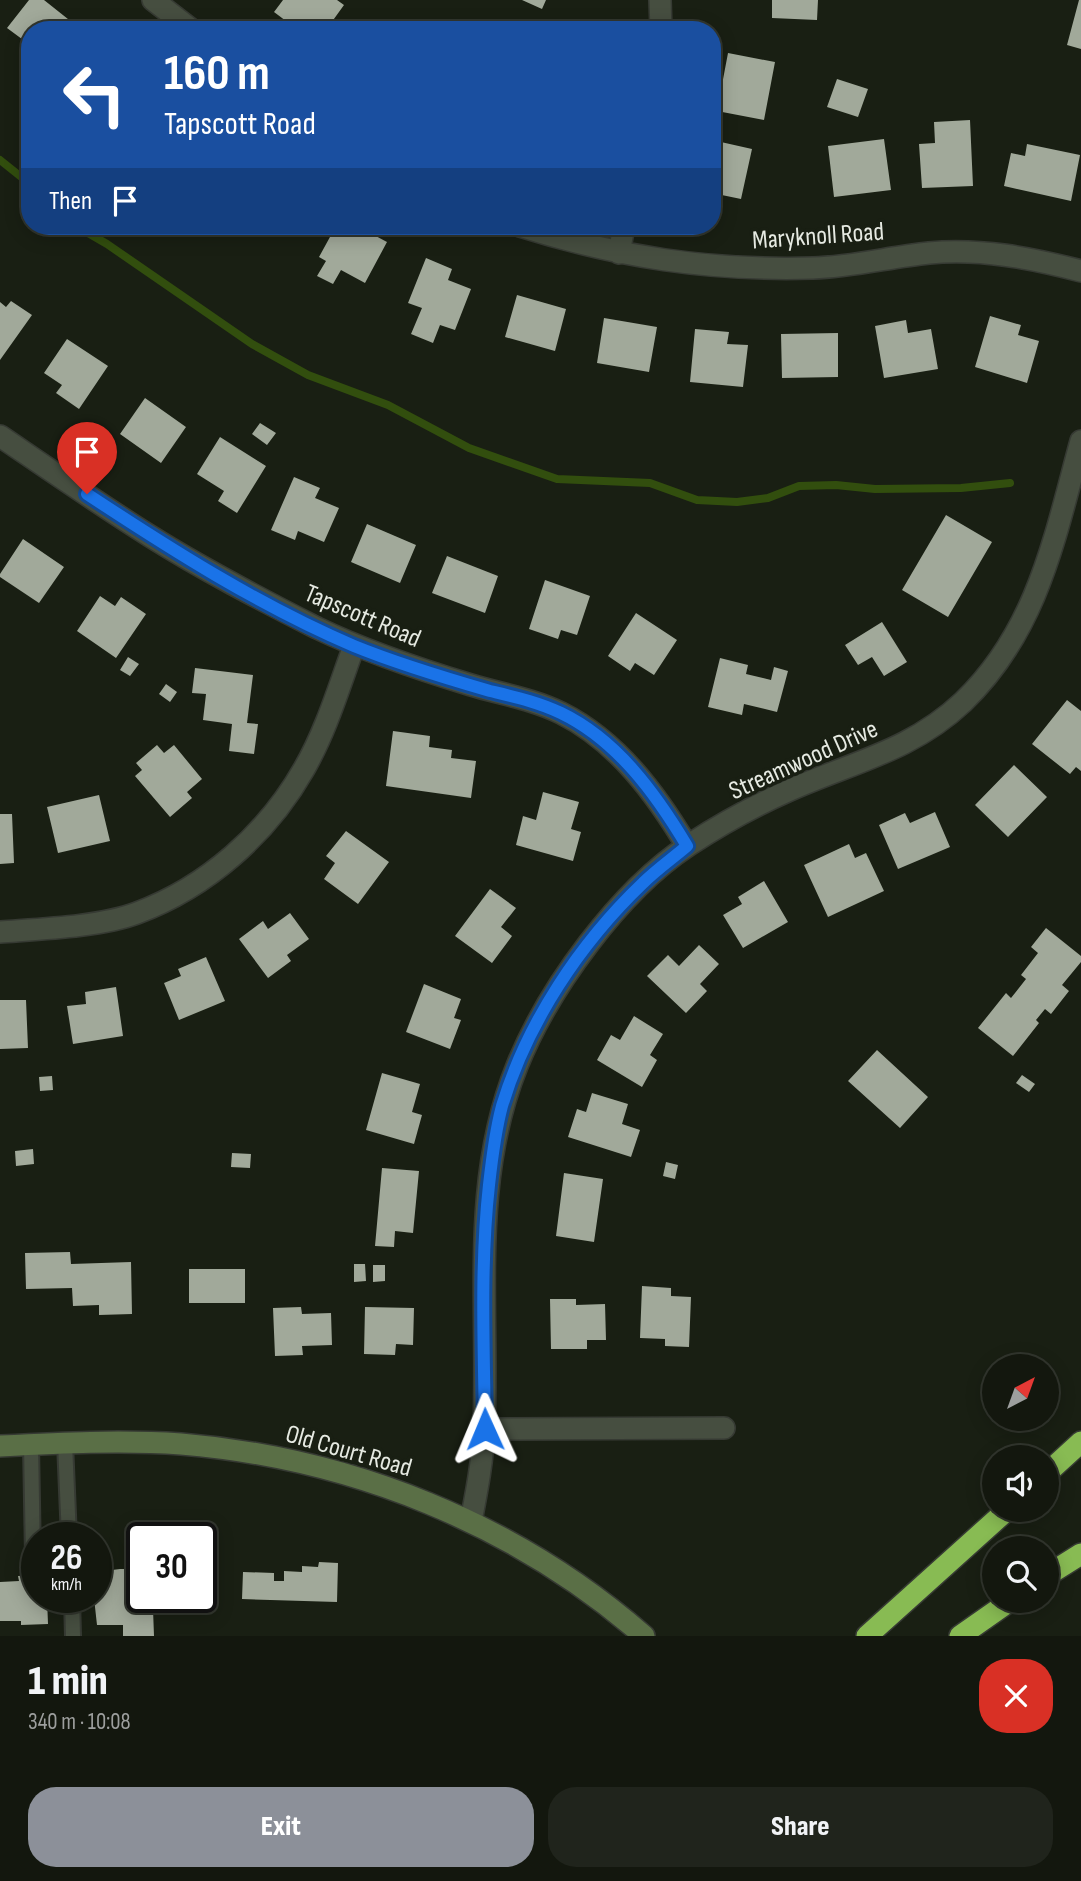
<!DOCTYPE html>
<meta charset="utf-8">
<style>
:root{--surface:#13170e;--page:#20241c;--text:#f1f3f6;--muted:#9d9f9e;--line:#32362e;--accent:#8c9099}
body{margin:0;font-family:"Sofia Sans Condensed",sans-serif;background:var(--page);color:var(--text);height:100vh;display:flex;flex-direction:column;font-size:26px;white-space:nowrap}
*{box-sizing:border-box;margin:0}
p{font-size:23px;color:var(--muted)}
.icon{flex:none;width:38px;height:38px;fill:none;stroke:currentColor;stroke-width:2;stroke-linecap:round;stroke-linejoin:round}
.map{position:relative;height:1636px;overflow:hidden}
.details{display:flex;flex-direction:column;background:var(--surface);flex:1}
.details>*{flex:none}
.top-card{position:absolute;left:21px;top:21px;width:700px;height:214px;border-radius:28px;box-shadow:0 4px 18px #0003,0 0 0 2px var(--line);background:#1a4fa0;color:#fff;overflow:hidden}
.needle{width:46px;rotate:41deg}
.buttons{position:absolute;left:982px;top:1354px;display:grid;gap:14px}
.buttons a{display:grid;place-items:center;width:77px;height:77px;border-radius:50%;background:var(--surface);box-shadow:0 4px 18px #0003,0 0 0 2px var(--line);font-size:35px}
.speed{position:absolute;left:21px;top:1522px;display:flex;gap:14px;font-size:35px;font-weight:700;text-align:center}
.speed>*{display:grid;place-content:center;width:91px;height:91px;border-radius:50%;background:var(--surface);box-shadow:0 4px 18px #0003,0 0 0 2px var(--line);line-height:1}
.speed small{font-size:18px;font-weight:400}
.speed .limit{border:4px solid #111;border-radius:10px;background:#fff;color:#111}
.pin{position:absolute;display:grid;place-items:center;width:60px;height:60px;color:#fff;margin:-72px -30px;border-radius:50% 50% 50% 0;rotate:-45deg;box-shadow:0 0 7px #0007}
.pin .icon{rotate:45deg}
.me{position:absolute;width:77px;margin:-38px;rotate:359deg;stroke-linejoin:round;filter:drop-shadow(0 0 5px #0008)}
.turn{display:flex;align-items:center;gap:24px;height:147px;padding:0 28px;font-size:32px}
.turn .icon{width:91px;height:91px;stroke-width:2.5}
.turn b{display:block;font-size:49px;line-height:60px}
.then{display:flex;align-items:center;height:66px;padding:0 28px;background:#0003;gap:14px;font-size:26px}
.round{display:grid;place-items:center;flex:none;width:74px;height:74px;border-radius:28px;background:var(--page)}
.summary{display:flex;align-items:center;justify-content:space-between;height:119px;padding:0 28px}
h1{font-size:42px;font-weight:800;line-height:52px}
.button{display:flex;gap:14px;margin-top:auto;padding:14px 28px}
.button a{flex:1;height:80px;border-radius:28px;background:var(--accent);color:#fff;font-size:28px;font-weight:800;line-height:80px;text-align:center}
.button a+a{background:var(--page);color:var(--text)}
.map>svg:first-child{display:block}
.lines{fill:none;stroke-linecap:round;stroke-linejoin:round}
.stream{stroke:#324e0e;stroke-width:8}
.building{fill:#a1a99a}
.lane-casing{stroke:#363a33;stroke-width:18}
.street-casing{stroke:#363a33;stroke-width:24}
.secondary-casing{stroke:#363a33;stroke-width:24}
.highway-casing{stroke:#363a33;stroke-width:24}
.lane{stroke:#464e40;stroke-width:14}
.street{stroke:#464e40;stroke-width:21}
.secondary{stroke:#5a6f46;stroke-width:21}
.highway{stroke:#88bb53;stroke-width:21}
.route-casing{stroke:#114b97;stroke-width:18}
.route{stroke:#1a73e8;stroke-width:12}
.labels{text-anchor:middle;stroke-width:7;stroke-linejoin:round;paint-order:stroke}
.street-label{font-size:26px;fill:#e6eae2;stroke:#191f13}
</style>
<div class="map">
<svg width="1081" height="1636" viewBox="0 0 1081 1636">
<rect width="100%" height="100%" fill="#191f13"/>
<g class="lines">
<!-- stream -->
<path class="stream" d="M0,160L30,184
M76,226L107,244L252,344L308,375L388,405L469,448L557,479L650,483L697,500L737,502L768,498L799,486L836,485L875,489L961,488L1010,483"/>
</g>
<!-- building -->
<path class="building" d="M29,0H44L78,27L75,30H30V45L7,28Z
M283,0H337L344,5L326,30H298L274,12Z
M522,0H546L542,9Z
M772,0H818L817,20L772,18Z
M1079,0H1081V49L1067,45Z
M728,53L775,62L764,120L717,111Z
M837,79L868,89L858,117L827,107Z
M970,120L973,186L922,188L919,144L935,143L934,122Z
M884,139L891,190L834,197L828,146Z
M712,140L752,149L741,199L712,193Z
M1027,144L1080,155L1071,201L1004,186L1011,153L1025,156Z
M267,226H291L283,237Z
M336,226H357L387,242L365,283L341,270L333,284L317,276L326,261L319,257Z
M426,258L452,269L448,280L471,289L455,330L440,325L433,343L411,334L422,308L408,303Z
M517,295L566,309L555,351L505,337Z
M11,301L32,315L0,360V302L6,307Z
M990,316L1021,325L1018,335L1039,341L1027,383L975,367Z
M604,318L657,327L649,372L597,363Z
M906,320L908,333L931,329L938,369L884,378L875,326Z
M695,329L729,332L727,344L748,345L743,387L690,382Z
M838,333V377L782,378L781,334Z
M67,339L108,366L79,409L56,393L62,385L44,373Z
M145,398L186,427L161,463L120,434Z
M260,423L276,433L267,445L252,434Z
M220,437L266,466L237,513L218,501L224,491L197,474Z
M294,477L320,488L315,498L339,508L324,542L298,531L295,540L271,530Z
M946,515L992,542L948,617L902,590Z
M367,524L416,545L400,583L351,562Z
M23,539L64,567L39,603L0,577V574Z
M447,556L498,576L485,613L432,593Z
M545,580L590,596L577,635L561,630L558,639L529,629Z
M100,596L115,606L121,597L146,614L116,658L77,631Z
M636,613L677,640L654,675L635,663L630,671L608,656Z
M882,622L907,662L884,676L872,657L858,665L845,645Z
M128,657L139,664L130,676L120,670Z
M720,658L748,665L746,674L771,680L774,667L788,671L777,712L744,704L742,715L708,707Z
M195,668L253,675L247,723L258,724L254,754L229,751L232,724L203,720L206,694L192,693Z
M166,684L177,692L170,702L159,694Z
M1067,700L1081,711V771L1076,767L1070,774L1032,744Z
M393,731L430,736L429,747L452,750L451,758L476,761L471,798L386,786Z
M157,745L164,753L174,745L202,779L187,792L192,798L170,817L135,776L142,770L136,763Z
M1014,765L1047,797L1008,837L975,805Z
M543,792L579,802L571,829L581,832L573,861L516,845L523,816L536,820Z
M99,795L110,841L58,853L47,807Z
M935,812L950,847L898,869L879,825L905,813L910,823Z
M0,814H12L14,863L0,864Z
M346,831L389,862L358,904L324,879L335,863L326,856Z
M849,844L855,858L866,853L884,891L828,917L804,865Z
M764,881L788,922L743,948L723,915L742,904L738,897Z
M490,889L516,908L501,927L512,936L492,963L455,936Z
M290,913L309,939L287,955L291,961L268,978L239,939L263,921L268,929Z
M1046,928L1081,956V962L1062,985L1069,991L1051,1014L1045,1009L1036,1020L1039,1023L1013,1056L978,1028L1006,993L1011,998L1026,979L1021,975L1038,953L1031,947Z
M699,945L719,964L700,984L707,991L686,1013L647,976L668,955L679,966Z
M206,957L225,1001L179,1020L164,983L181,976L178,969Z
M424,984L461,999L454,1018L461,1020L450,1049L406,1032Z
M116,987L123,1036L73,1044L67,1006L86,1004L85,992Z
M0,1000H26L28,1048L0,1049Z
M634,1016L663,1034L650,1055L657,1060L642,1087L597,1060L611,1035L620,1040Z
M877,1050L928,1097L900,1128L848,1081Z
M382,1073L420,1084L412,1112L422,1115L414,1144L366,1130Z
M1022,1075L1035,1084L1029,1092L1016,1083Z
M52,1076L53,1090L40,1091L39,1077Z
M592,1093L628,1104L622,1124L640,1130L631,1157L568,1137L577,1109L586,1112Z
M33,1149L34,1164L16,1166L15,1151Z
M232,1153L251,1154L250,1168L231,1167Z
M666,1162L678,1165L675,1179L663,1176Z
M382,1168L419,1171L413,1233L395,1231L394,1247L375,1246Z
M564,1173L603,1179L594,1242L556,1236Z
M70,1252L71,1264L131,1262L132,1314L99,1315V1305L73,1306L72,1288L26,1289L25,1253Z
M354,1264H365L366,1281L354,1282Z
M373,1265H385V1281L373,1282Z
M189,1269H245V1303H189Z
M642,1286L671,1288V1296L691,1297L689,1347L665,1346V1339L640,1338Z
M550,1299H576V1305L605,1304L606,1340H587V1349H551Z
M301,1307L302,1314L331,1313L332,1345L302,1346L303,1355L275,1356L273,1308Z
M365,1307L414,1308L413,1345L396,1344L395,1355L364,1354Z
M319,1562L338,1563L337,1602L242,1599L243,1572L274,1573V1581H284V1571L302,1572V1566L318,1567Z
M120,1569H138V1609H153L154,1636H123V1625H97L94,1598H96V1572Z
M37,1575V1598H47L48,1624L21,1625V1621H0V1582L19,1581L18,1576Z"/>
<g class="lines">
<defs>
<path id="lane" d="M65,1443L69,1538
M31,1445L33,1557
M72,1598L73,1636"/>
<path id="street" d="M153,0L192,30
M660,0L661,30
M520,226C618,257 709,271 813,268C852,267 890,257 929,253C980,248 1031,258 1081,271
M619,253L624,226
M0,436C50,470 99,504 150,536C204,570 260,599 317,628C367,652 418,669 471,685C501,694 533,699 561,713C617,741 656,794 687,846
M0,932C40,929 100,927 137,913C207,887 267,834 304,769C326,731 339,687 354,646
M484,1429L724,1428
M471,1521C477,1490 483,1459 484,1427C489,1306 470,1182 517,1066C548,989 619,891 689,845C721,824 756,805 790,790C853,762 911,751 963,702C1038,630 1055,536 1081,441"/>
<path id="secondary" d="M0,1446C60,1443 121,1440 181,1444C351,1458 516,1524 644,1636"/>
<path id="highway" d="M1046,1474L1081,1442
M1046,1576L1081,1554
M867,1636L1007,1510
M960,1636L1010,1601"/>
</defs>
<!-- lane casing -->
<use href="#lane" class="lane-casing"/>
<!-- street casing -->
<use href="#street" class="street-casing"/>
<!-- secondary casing -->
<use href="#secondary" class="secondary-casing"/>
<!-- highway casing -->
<use href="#highway" class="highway-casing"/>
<!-- lane -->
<use href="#lane" class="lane"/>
<!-- street -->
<use href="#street" class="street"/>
<!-- secondary -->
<use href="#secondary" class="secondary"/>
<!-- highway -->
<use href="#highway" class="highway"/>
</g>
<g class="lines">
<defs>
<path id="route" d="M87,494C172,550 260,606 354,646C398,664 445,678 490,691C515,697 538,702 561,713C617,740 656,794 687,846C673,858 656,870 643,883C580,943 527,1023 502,1106C495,1132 492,1158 489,1185C480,1266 484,1348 485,1429"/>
</defs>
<!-- route casing -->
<use href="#route" class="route-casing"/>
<!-- route -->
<use href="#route" class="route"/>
</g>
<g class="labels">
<!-- street labels -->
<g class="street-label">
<text transform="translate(818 235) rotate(-4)" y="9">Maryknoll Road</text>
<text transform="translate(363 615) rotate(23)" y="9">Tapscott Road</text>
<text transform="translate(803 759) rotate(-24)" y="9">Streamwood Drive</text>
<text transform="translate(349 1450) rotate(16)" y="9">Old Court Road</text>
</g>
</g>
</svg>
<div class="buttons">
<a><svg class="needle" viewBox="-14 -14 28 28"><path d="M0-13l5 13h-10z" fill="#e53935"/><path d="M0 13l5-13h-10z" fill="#9d9f9e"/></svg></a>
<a><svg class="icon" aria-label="sound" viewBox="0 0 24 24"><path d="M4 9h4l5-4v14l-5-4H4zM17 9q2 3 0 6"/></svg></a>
<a><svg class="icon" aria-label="search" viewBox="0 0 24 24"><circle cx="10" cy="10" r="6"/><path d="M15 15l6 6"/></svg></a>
</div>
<div class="speed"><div>26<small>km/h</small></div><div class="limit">30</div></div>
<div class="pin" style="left:87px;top:494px;background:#d93025"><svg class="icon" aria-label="arrive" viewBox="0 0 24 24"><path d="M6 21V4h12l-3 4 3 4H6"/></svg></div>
<svg class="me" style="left:485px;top:1429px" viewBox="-20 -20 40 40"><path d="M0-17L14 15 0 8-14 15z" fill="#1a73e8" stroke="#fff" stroke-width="4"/></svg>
<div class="top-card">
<div class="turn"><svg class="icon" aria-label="left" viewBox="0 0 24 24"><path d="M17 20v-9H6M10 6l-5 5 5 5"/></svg><div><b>160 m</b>Tapscott Road</div></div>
<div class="then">Then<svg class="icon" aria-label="arrive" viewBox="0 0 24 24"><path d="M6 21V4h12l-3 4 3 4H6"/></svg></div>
</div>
</div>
<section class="details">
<div class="summary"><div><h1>1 min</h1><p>340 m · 10:08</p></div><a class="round" style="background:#d93025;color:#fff"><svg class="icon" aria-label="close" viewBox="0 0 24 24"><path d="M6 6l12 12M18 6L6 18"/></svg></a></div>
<div class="button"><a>Exit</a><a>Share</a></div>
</section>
